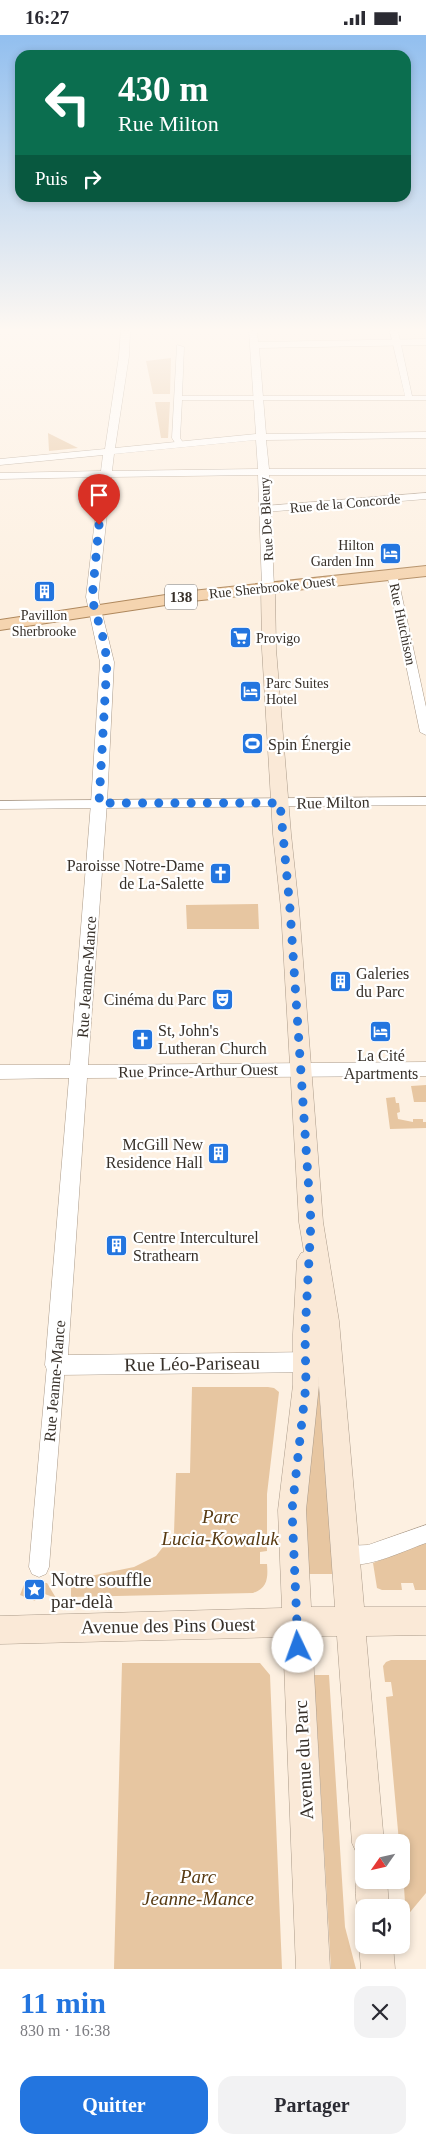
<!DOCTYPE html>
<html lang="fr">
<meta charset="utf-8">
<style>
:root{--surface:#fff;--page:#f2f2f3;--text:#2b2b33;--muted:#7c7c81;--accent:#2375df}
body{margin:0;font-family:"Times New Roman",serif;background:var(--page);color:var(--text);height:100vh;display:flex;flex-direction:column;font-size:19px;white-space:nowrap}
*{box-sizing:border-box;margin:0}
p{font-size:16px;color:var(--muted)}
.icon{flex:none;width:28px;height:28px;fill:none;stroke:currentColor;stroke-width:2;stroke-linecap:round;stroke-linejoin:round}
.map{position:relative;height:1934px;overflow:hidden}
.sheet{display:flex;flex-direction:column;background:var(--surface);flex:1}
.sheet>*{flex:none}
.guide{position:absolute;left:15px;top:15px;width:396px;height:152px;border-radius:15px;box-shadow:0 2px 8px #0003;background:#0b6e4f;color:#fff;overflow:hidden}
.needle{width:32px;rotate:236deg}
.tools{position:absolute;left:355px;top:1799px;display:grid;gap:10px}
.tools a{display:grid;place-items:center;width:55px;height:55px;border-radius:10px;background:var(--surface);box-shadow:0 2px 8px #0003;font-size:25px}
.pin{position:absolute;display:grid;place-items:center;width:42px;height:42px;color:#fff;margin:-51px -21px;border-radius:50% 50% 50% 0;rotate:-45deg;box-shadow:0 0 5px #0007}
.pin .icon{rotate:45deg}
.me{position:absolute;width:55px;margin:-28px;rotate:357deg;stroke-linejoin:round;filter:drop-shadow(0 0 4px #0008)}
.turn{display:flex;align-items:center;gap:18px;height:105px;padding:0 20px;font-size:22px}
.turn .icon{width:65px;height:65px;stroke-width:2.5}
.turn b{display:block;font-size:35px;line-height:42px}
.then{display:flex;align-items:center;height:48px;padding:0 20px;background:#0003;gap:10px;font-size:19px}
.round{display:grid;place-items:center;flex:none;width:52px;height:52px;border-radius:15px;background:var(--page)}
.headline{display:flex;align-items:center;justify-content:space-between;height:85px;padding:0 20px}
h1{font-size:30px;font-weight:700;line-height:38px;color:var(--accent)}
.cta{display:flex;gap:10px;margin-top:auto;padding:10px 20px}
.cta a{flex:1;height:58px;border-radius:15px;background:var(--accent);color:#fff;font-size:20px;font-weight:700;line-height:58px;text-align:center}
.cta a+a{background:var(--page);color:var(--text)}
.status{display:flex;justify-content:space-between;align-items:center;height:35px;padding:0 25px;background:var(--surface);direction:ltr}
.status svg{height:14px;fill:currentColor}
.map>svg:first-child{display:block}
.green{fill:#e7c6a1}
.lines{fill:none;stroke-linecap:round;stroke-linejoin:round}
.minor-casing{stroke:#ab9b8a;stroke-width:1}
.tertiary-casing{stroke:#ab9b8a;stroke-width:1}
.secondary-casing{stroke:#ab9b8a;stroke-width:1}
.primary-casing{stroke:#af885d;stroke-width:2}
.minor{fill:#fff;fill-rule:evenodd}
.tertiary{fill:#fff;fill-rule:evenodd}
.secondary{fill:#fae9d7;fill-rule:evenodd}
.primary{fill:#f5d4af;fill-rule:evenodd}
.route{stroke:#2375df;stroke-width:9;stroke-dasharray:0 16.2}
.labels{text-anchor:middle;stroke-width:4.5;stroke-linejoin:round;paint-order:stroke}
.far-street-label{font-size:14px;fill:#373029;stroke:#fff}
.far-poi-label{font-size:14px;fill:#373029;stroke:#fff;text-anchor:start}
.shield{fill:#fff;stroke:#736e69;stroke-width:1}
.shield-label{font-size:15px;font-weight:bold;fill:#373029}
.poi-label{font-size:16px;fill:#373029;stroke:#fff;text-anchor:start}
.street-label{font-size:16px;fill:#373029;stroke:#fff}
.near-street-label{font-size:19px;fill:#373029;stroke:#fff}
.near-park-label{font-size:19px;font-style:italic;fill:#583a12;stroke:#fff}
.near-poi-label{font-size:19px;fill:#373029;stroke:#fff;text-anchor:start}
</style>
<div class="status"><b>16:27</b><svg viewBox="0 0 49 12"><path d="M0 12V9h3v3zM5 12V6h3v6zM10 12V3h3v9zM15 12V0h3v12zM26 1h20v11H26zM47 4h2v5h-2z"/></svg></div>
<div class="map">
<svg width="426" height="1934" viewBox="0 0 426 1934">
<rect width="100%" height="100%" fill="#fdf0e1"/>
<!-- green -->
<path class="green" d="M171,323L170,359H153L146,326Z
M155,367H170L168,403H161Z
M48,398L78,413L49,416Z
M258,869L259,894H187L186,870Z
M426,1050V1067H414L411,1051Z
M395,1062L396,1068H399L400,1077L397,1078L398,1084L413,1087V1084H423V1087H426V1093L390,1094L386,1063Z
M192,1352H268L274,1353L279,1357L267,1459V1516L260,1517V1529H267C268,1542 268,1553 253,1558L71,1562V1545L134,1532L156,1521L174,1498L176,1438H190Z
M315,1356H319L333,1539H309L305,1478Z
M426,1508V1555H415L413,1548H401L402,1555H382L377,1553L373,1528Z
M25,1547L47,1548L56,1563L39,1557L35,1566L20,1560Z
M391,1625H426V1858L406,1882L401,1808L399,1807L386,1662L393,1661L391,1647H385L383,1631L386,1627Z
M122,1628H260L270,1640L282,1934H114Z
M314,1640H329L345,1892L356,1934H331Z"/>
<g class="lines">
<defs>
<path id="minor" d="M390,296H398L412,361H426V365H182L180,403L184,409L177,411L172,403L177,310L184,312L182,361H405Z
M426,458V464L265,477L261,474L265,471Z
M392,536L397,539L426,672V700L420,697L387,539Z
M426,762V770L0,774V766Z
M56,1322L62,1325L65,1330L49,1532L46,1539L39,1542L32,1539L29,1532L47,1330L50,1325Z
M426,1490V1508C402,1516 363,1537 339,1527L336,1520L339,1513L346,1511L368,1510Z"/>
<path id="tertiary" d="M121,296H130L129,321L115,413L256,399L249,296H257L258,307L426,304V310L259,313L266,399L426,397V403L266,405L269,434H426V440H269L274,552L272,555H264L262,552L258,440L111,442L98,562L114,627L107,768L88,1030L426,1027V1041L87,1043L68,1320L317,1317L325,1320L328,1327L325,1334L317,1337L56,1340L48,1337L45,1330L69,1043L0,1044V1030H70L91,768L100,627L86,562L100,442L0,444V438L101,436L103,420L0,430V424L105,414L119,321ZM256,405L258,434L112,436L114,419Z"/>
<path id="secondary" d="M268,548L275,552L276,614L291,799L299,874L323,1187L339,1286L364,1572H426V1600L366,1601L384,1808H364V1822L357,1819L352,1808L337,1601H312L330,1934H296L283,1602L0,1609V1581L282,1573L278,1475L293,1350V1299L297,1225L301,1218L304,1217L299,1187L281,874L273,799L262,614L261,552ZM318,1337L335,1572H311L306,1475L319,1350Z
M364,1832V1845H387L389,1872H364V1885L361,1884C355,1867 353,1850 360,1834Z
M364,1899V1910H393L395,1934H361L359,1910Z"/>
<path id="primary" d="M426,531V541L192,566L0,595V585L192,556Z"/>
</defs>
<!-- minor casing -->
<use href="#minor" class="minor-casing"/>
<!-- tertiary casing -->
<use href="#tertiary" class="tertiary-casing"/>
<!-- secondary casing -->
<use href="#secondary" class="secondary-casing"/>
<!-- primary casing -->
<use href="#primary" class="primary-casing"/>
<!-- minor -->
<use href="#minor" class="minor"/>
<!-- tertiary -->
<use href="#tertiary" class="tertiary"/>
<!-- secondary -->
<use href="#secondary" class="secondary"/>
<!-- primary -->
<use href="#primary" class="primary"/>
</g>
<!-- sky -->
<linearGradient id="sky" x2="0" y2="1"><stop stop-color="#92bfef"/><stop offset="0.52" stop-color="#fef8f2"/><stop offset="1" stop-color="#fef8f2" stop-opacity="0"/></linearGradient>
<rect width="426" height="567" fill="url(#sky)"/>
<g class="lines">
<!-- route -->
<path class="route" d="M99,490L92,564L104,606L107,627L99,768H280L290,874L311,1187L305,1299L306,1350L292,1475L298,1612"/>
</g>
<!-- icons -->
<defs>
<symbol id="hotel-square" viewBox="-11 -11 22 22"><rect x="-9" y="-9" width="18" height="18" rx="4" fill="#2375df" stroke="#fff"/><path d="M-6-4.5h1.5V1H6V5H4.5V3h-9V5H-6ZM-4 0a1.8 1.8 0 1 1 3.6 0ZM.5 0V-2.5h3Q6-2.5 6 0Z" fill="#fff"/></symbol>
<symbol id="building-square" viewBox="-11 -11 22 22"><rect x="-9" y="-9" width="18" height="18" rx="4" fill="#2375df" stroke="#fff"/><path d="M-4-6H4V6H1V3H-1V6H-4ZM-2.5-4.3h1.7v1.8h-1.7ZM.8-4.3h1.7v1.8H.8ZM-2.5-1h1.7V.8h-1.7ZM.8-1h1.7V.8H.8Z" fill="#fff"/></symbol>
<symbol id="supermarket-square" viewBox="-11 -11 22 22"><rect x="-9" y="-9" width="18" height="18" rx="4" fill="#2375df" stroke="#fff"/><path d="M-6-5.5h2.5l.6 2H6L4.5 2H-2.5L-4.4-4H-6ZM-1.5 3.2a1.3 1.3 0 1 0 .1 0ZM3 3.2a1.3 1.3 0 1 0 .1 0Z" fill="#fff"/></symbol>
<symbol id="stadium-square" viewBox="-11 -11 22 22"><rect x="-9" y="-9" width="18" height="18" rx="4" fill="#2375df" stroke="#fff"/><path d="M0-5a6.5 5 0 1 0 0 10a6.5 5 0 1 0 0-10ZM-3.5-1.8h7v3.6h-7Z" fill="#fff"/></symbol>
<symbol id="church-square" viewBox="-11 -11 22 22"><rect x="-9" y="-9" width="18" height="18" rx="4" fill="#2375df" stroke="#fff"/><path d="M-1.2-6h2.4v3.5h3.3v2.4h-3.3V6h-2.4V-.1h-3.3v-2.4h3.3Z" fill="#fff"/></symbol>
<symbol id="theatre-square" viewBox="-11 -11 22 22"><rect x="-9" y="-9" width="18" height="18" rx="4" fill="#2375df" stroke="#fff"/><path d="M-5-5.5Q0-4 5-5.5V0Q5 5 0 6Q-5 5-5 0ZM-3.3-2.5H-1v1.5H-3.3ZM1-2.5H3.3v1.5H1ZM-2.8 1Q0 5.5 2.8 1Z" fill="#fff"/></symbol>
<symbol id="sight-square" viewBox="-11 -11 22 22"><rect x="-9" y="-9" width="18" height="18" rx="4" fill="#2375df" stroke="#fff"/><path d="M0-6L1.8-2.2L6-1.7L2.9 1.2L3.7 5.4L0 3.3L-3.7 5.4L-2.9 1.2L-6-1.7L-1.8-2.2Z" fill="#fff"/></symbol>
</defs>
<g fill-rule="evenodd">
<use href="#hotel-square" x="378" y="506" width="25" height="25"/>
<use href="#building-square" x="32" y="544" width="25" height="25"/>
<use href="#supermarket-square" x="228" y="590" width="25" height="25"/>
<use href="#hotel-square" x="238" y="644" width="25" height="25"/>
<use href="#stadium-square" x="240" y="696" width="25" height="25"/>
<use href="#church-square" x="208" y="826" width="25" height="25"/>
<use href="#building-square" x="328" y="934" width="25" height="25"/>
<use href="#theatre-square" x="210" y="952" width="25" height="25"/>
<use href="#hotel-square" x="368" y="984" width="25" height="25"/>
<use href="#church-square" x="130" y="992" width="25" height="25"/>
<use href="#building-square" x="206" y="1106" width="25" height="25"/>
<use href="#building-square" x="104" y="1198" width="25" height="25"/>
<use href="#sight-square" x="22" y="1542" width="25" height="25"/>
</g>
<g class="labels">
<!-- far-street labels -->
<g class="far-street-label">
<text transform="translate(345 468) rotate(-5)" y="5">Rue de la Concorde</text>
<text transform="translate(266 484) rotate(-93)" y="5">Rue De Bleury</text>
<text transform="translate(272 552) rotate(-6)" y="5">Rue Sherbrooke Ouest</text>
<text transform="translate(403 589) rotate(78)" y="5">Rue Hutchison</text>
</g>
<!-- far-poi labels -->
<g class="far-poi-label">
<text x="374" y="515" text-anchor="end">Hilton<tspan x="374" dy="16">Garden Inn</tspan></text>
<text x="44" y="585" text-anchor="middle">Pavillon<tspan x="44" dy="16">Sherbrooke</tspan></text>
<text x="256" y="608">Provigo</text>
<text x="266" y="653">Parc Suites<tspan x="266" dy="16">Hotel</tspan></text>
</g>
<!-- shield labels -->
<rect class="shield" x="165" y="549.5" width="32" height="25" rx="4"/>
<g class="shield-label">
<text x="181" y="567">138</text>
</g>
<!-- poi labels -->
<g class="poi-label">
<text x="268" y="715">Spin Énergie</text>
<text x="204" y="836" text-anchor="end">Paroisse Notre-Dame<tspan x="204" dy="18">de La-Salette</tspan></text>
<text x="356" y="944">Galeries<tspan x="356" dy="18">du Parc</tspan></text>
<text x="206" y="970" text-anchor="end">Cinéma du Parc</text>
<text x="158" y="1001">St, John's<tspan x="158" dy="18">Lutheran Church</tspan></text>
<text x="381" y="1026" text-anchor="middle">La Cité<tspan x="381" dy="18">Apartments</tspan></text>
<text x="203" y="1115" text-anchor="end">McGill New<tspan x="203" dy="18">Residence Hall</tspan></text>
<text x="133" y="1208">Centre Interculturel<tspan x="133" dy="18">Strathearn</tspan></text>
</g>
<!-- street labels -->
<g class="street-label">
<text transform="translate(333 767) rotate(-1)" y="6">Rue Milton</text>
<text transform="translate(86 942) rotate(-86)" y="6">Rue Jeanne-Mance</text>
<text transform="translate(198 1035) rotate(-1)" y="6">Rue Prince-Arthur Ouest</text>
<text transform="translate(54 1346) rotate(-85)" y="6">Rue Jeanne-Mance</text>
</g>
<!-- near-street labels -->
<g class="near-street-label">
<text transform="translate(192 1328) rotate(-1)" y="7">Rue Léo-Pariseau</text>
<text transform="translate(168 1590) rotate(-1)" y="7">Avenue des Pins Ouest</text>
<text transform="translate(303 1725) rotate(-93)" y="7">Avenue du Parc</text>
</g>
<!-- near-park labels -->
<g class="near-park-label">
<text x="220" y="1488">Parc<tspan x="220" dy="22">Lucia-Kowaluk</tspan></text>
<text x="198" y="1848">Parc<tspan x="198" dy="22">Jeanne-Mance</tspan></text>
</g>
<!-- near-poi labels -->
<g class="near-poi-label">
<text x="51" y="1551">Notre souffle<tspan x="51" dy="22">par-delà</tspan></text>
</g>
</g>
</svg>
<div class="tools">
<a><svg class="needle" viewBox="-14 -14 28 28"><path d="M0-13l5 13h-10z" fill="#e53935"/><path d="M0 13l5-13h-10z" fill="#7c7c81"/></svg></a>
<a><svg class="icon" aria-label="sound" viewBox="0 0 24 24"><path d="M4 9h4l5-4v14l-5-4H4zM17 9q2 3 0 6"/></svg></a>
</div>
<div class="pin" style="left:99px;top:490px;background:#d93025"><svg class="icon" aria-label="arrive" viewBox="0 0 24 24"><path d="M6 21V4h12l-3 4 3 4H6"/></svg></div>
<svg class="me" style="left:298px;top:1612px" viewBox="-20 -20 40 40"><circle r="19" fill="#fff"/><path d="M0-13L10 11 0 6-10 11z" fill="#2375df"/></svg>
<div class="guide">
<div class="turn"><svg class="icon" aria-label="left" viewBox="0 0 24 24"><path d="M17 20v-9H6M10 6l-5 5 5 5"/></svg><div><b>430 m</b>Rue Milton</div></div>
<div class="then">Puis<svg class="icon" aria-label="right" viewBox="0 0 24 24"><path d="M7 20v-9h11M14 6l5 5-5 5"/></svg></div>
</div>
</div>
<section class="sheet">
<div class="headline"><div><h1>11 min</h1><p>830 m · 16:38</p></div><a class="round"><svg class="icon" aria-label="close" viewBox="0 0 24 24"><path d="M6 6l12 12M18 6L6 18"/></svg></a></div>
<div class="cta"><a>Quitter</a><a>Partager</a></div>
</section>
